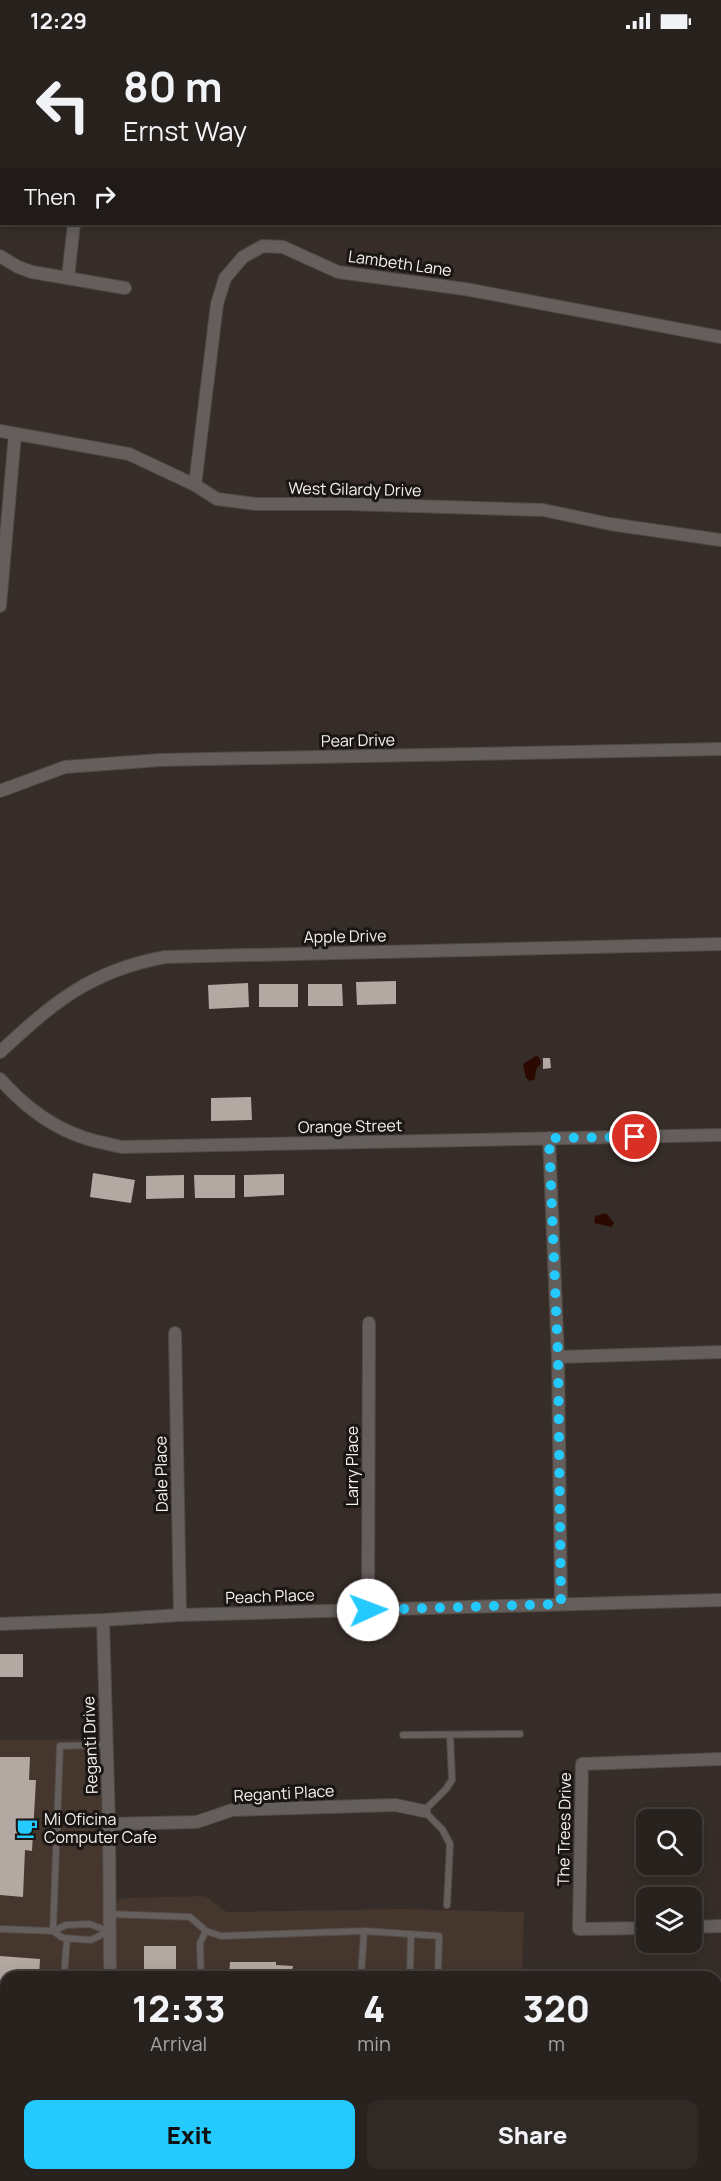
<!DOCTYPE html>
<style>
:root{--surface:#28221e;--page:#302a27;--text:#f1f3f6;--muted:#a5a4a4;--line:#443f3c;--accent:#24c9fe}
body{margin:0;font-family:Manrope,sans-serif;background:var(--page);color:var(--text);height:100vh;display:flex;flex-direction:column;font-size:22px;white-space:nowrap}
*{box-sizing:border-box;margin:0}
p{font-size:20px;color:var(--muted)}
.icon{flex:none;width:33px;height:33px;fill:none;stroke:currentColor;stroke-width:2;stroke-linecap:round;stroke-linejoin:round}
.map{position:relative;flex:1;overflow:hidden}
.drawer{position:absolute;left:0px;top:1929px;width:722px;height:210px;display:flex;flex-direction:column;background:var(--surface);border-radius:18px 18px 0 0;box-shadow:0 3px 15px #0003,0 0 0 2px var(--line)}
.drawer>*{flex:none}
.banner{position:absolute;left:0px;top:0px;width:722px;height:183px;box-shadow:0 3px 15px #0003,0 0 0 2px var(--line);background:#28221e;color:var(--text);overflow:hidden}
.tools{position:absolute;left:636px;top:1767px;display:grid;gap:12px}
.tools a{display:grid;place-items:center;width:66px;height:66px;border-radius:12px;background:var(--surface);box-shadow:0 3px 15px #0003,0 0 0 2px var(--line);font-size:30px}
.pin{position:absolute;display:grid;place-items:center;width:51px;height:51px;color:#fff;margin:-26px;border:3px solid #fff;border-radius:50%;box-shadow:0 2px 6px #0007}
.me{position:absolute;width:66px;margin:-33px;rotate:88deg;stroke-linejoin:round;filter:drop-shadow(0 0 4px #0008)}
.turn{display:flex;align-items:center;gap:21px;height:126px;padding:0 24px;font-size:27px}
.turn .icon{width:78px;height:78px;stroke-width:2.5}
.turn b{display:block;font-size:42px;line-height:51px}
.then{display:flex;align-items:center;height:57px;padding:0 24px;background:#0003;gap:12px;font-size:22px}
.eta{display:flex;justify-content:space-evenly;align-items:center;height:102px;text-align:center}
.eta b{font-size:36px;font-weight:800;line-height:42px}
.action{display:flex;gap:12px;margin-top:auto;padding:12px 24px}
.action a{flex:1;height:69px;border-radius:12px;background:var(--accent);color:#111;font-size:24px;font-weight:800;line-height:69px;text-align:center}
.action a+a{background:var(--page);color:var(--text)}
.status{display:flex;justify-content:space-between;align-items:center;height:42px;padding:0 30px;background:var(--surface);direction:ltr}
.status svg{height:16px;fill:currentColor}
.map>svg:first-child{display:block}
.built{fill:#45362e}
.water{fill:#2b0900}
.building{fill:#b4a8a2}
.lines{fill:none;stroke-linecap:round;stroke-linejoin:round}
.service-casing{stroke:#514944;stroke-width:8}
.minor-casing{stroke:#514944;stroke-width:14}
.secondary-casing{stroke:#514944;stroke-width:20}
.service{stroke:#645f5d;stroke-width:6}
.minor{stroke:#645f5d;stroke-width:12}
.secondary{stroke:#817976;stroke-width:18}
.route{stroke:#24c9fe;stroke-width:10;stroke-dasharray:0 18}
.labels{text-anchor:middle;stroke-width:6;stroke-linejoin:round;paint-order:stroke}
.street-label{font-size:16px;fill:#f8f2ef;stroke:#1a1614}
.poi-label{font-size:16px;fill:#f8f2ef;stroke:#1a1614;text-anchor:start}
</style>
<div class="status"><b>12:29</b><svg viewBox="0 0 49 12"><path d="M0 12V9h3v3zM5 12V6h3v6zM10 12V3h3v9zM15 12V0h3v12zM26 1h20v11H26zM47 4h2v5h-2z"/></svg></div>
<div class="map">
<svg width="721" height="2139" viewBox="0 0 721 2139">
<rect width="100%" height="100%" fill="#362d28"/>
<!-- built -->
<path class="built" d="M107,1697L109,1859L130,1856L205,1854L227,1870L402,1867L524,1870L522,1935H6V2052H0V1698Z
M716,1944H721V2086H716Z
M0,2078H6V2133H116L115,2139H0Z"/>
<!-- water -->
<path class="water" d="M536,1014L539,1015L541,1021L536,1028L535,1037L530,1039L526,1036L523,1022Z
M606,1171L614,1181L612,1185L594,1181L595,1174Z"/>
<!-- building -->
<path class="building" d="M396,939V962L357,963L356,940Z
M248,941L249,965L209,967L208,943Z
M259,942H298V965H259Z
M308,942H342L343,964H308Z
M543,1016H550L551,1026L543,1027Z
M251,1055L252,1078L211,1079V1056Z
M93,1131L135,1138L131,1161L90,1155Z
M284,1132V1153L244,1155V1133Z
M184,1133V1156L146,1157V1134Z
M194,1133H235V1156H195Z
M0,1612H23V1635H0Z
M0,1715H30L29,1738H36L32,1809L25,1808L23,1855L0,1853Z
M144,1904H176V1935H144Z
M0,1914L40,1917L39,1935H6V1979H0Z
M230,1920H276V1923L293,1924L292,1929L336,1930V1935H229Z
M239,2135L265,2137L264,2139H239Z"/>
<g class="lines">
<defs>
<path id="service" d="M403,1693L520,1692
M447,1863L450,1802L442,1787L424,1769L446,1747L452,1738L450,1693
M109,1872L190,1875L206,1889L221,1894L364,1889L361,1935
M89,1882L109,1889L91,1898L63,1896L53,1889L66,1883Z
M0,1887L53,1889L60,1704L107,1703
M364,1889L439,1894L438,1932
M411,1892L410,1930L482,1935
M64,1935L67,1897
M201,1935L200,1901L206,1889
M716,1967H721
M0,2002L6,2003
M17,2139V2133
M60,2139L61,2133
M175,2139L176,2133
M460,2139L461,2133
M588,2139V2133
M634,2139V2133"/>
<path id="minor" d="M299,0L305,2
M96,2V0
M440,2L441,0
M608,2V0
M720,82H721
M0,214L18,225L32,230L125,246
M68,235L74,182
M0,389L129,412L195,443L217,457L256,462H349L543,468L610,482L721,498
M195,443L217,262L225,236L243,215L263,204L283,205L338,230L465,247L721,295
M0,564L15,392
M0,749L65,725L160,718L721,707
M0,1010C54,960 90,929 165,915L721,902
M0,1037C23,1063 51,1085 85,1096C97,1100 110,1102 122,1105L721,1093
M549,1096L558,1315L561,1562
M175,1291L180,1573
M558,1315L721,1310
M368,1568L369,1281
M103,1578L109,1782L110,1935
M0,1582L103,1578L180,1573L721,1558
M109,1782L197,1780L232,1768L395,1763L424,1769
M692,1885L721,1884
M646,1886L579,1887L582,1722L721,1717
M294,2139L295,2133"/>
<path id="secondary" d="M0,2052H6
M0,2078H6
M716,2086H721
M716,2114H721"/>
</defs>
<!-- service casing -->
<use href="#service" class="service-casing"/>
<!-- minor casing -->
<use href="#minor" class="minor-casing"/>
<!-- secondary casing -->
<use href="#secondary" class="secondary-casing"/>
<!-- service -->
<use href="#service" class="service"/>
<!-- minor -->
<use href="#minor" class="minor"/>
<!-- secondary -->
<use href="#secondary" class="secondary"/>
</g>
<g class="lines">
<!-- route -->
<path class="route" d="M368,1568L561,1562L558,1315L549,1096L635,1095"/>
</g>
<!-- icons -->
<defs>
<symbol id="cafe-bare" viewBox="-9 -9 18 18"><path d="M-5.5-4.5H6V0H3Q3 3.5 0 3.5H-2.5Q-5.5 3.5-5.5 0ZM3-3.2v2h1.7v-2ZM-6 4.5H4V6H-6Z" fill="#24c9fe" stroke="#1a1614" stroke-width="2.5" paint-order="stroke"/></symbol>
</defs>
<g fill-rule="evenodd">
<use href="#cafe-bare" x="12" y="1771" width="30" height="30"/>
</g>
<g class="labels">
<!-- street labels -->
<g class="street-label">
<text transform="translate(400 221) rotate(8)" y="6">Lambeth Lane</text>
<text transform="translate(355 447) rotate(1)" y="6">West Gilardy Drive</text>
<text transform="translate(358 698) rotate(-1)" y="6">Pear Drive</text>
<text transform="translate(345 894) rotate(-1)" y="6">Apple Drive</text>
<text transform="translate(350 1084) rotate(-1)" y="6">Orange Street</text>
<text transform="translate(352 1424) rotate(-90)" y="6">Larry Place</text>
<text transform="translate(161 1432) rotate(-91)" y="6">Dale Place</text>
<text transform="translate(270 1554) rotate(-2)" y="6">Peach Place</text>
<text transform="translate(90 1703) rotate(-92)" y="6">Reganti Drive</text>
<text transform="translate(284 1751) rotate(-3)" y="6">Reganti Place</text>
<text transform="translate(564 1787) rotate(-89)" y="6">The Trees Drive</text>
</g>
<!-- poi labels -->
<g class="poi-label">
<text x="44" y="1783">Mi Oficina<tspan x="44" dy="18">Computer Cafe</tspan></text>
</g>
</g>
</svg>
<div class="tools">
<a><svg class="icon" aria-label="search" viewBox="0 0 24 24"><circle cx="10" cy="10" r="6"/><path d="M15 15l6 6"/></svg></a>
<a><svg class="icon" aria-label="layers" viewBox="0 0 24 24"><path d="M12 4l9 5-9 5-9-5zM3 14l9 5 9-5"/></svg></a>
</div>
<div class="pin" style="left:635px;top:1095px;background:#d93025"><svg class="icon" aria-label="arrive" viewBox="0 0 24 24"><path d="M6 21V4h12l-3 4 3 4H6"/></svg></div>
<svg class="me" style="left:368px;top:1568px" viewBox="-20 -20 40 40"><circle r="19" fill="#fff"/><path d="M0-13L10 11 0 6-10 11z" fill="#24c9fe"/></svg>
<div class="banner">
<div class="turn"><svg class="icon" aria-label="left" viewBox="0 0 24 24"><path d="M17 20v-9H6M10 6l-5 5 5 5"/></svg><div><b>80 m</b>Ernst Way</div></div>
<div class="then">Then<svg class="icon" aria-label="right" viewBox="0 0 24 24"><path d="M7 20v-9h11M14 6l5 5-5 5"/></svg></div>
</div>
<section class="drawer">
<div class="eta">
<div><b>12:33</b><p>Arrival</p></div>
<div><b>4</b><p>min</p></div>
<div><b>320</b><p>m</p></div>
</div>
<div class="action"><a>Exit</a><a>Share</a></div>
</section>
</div>
